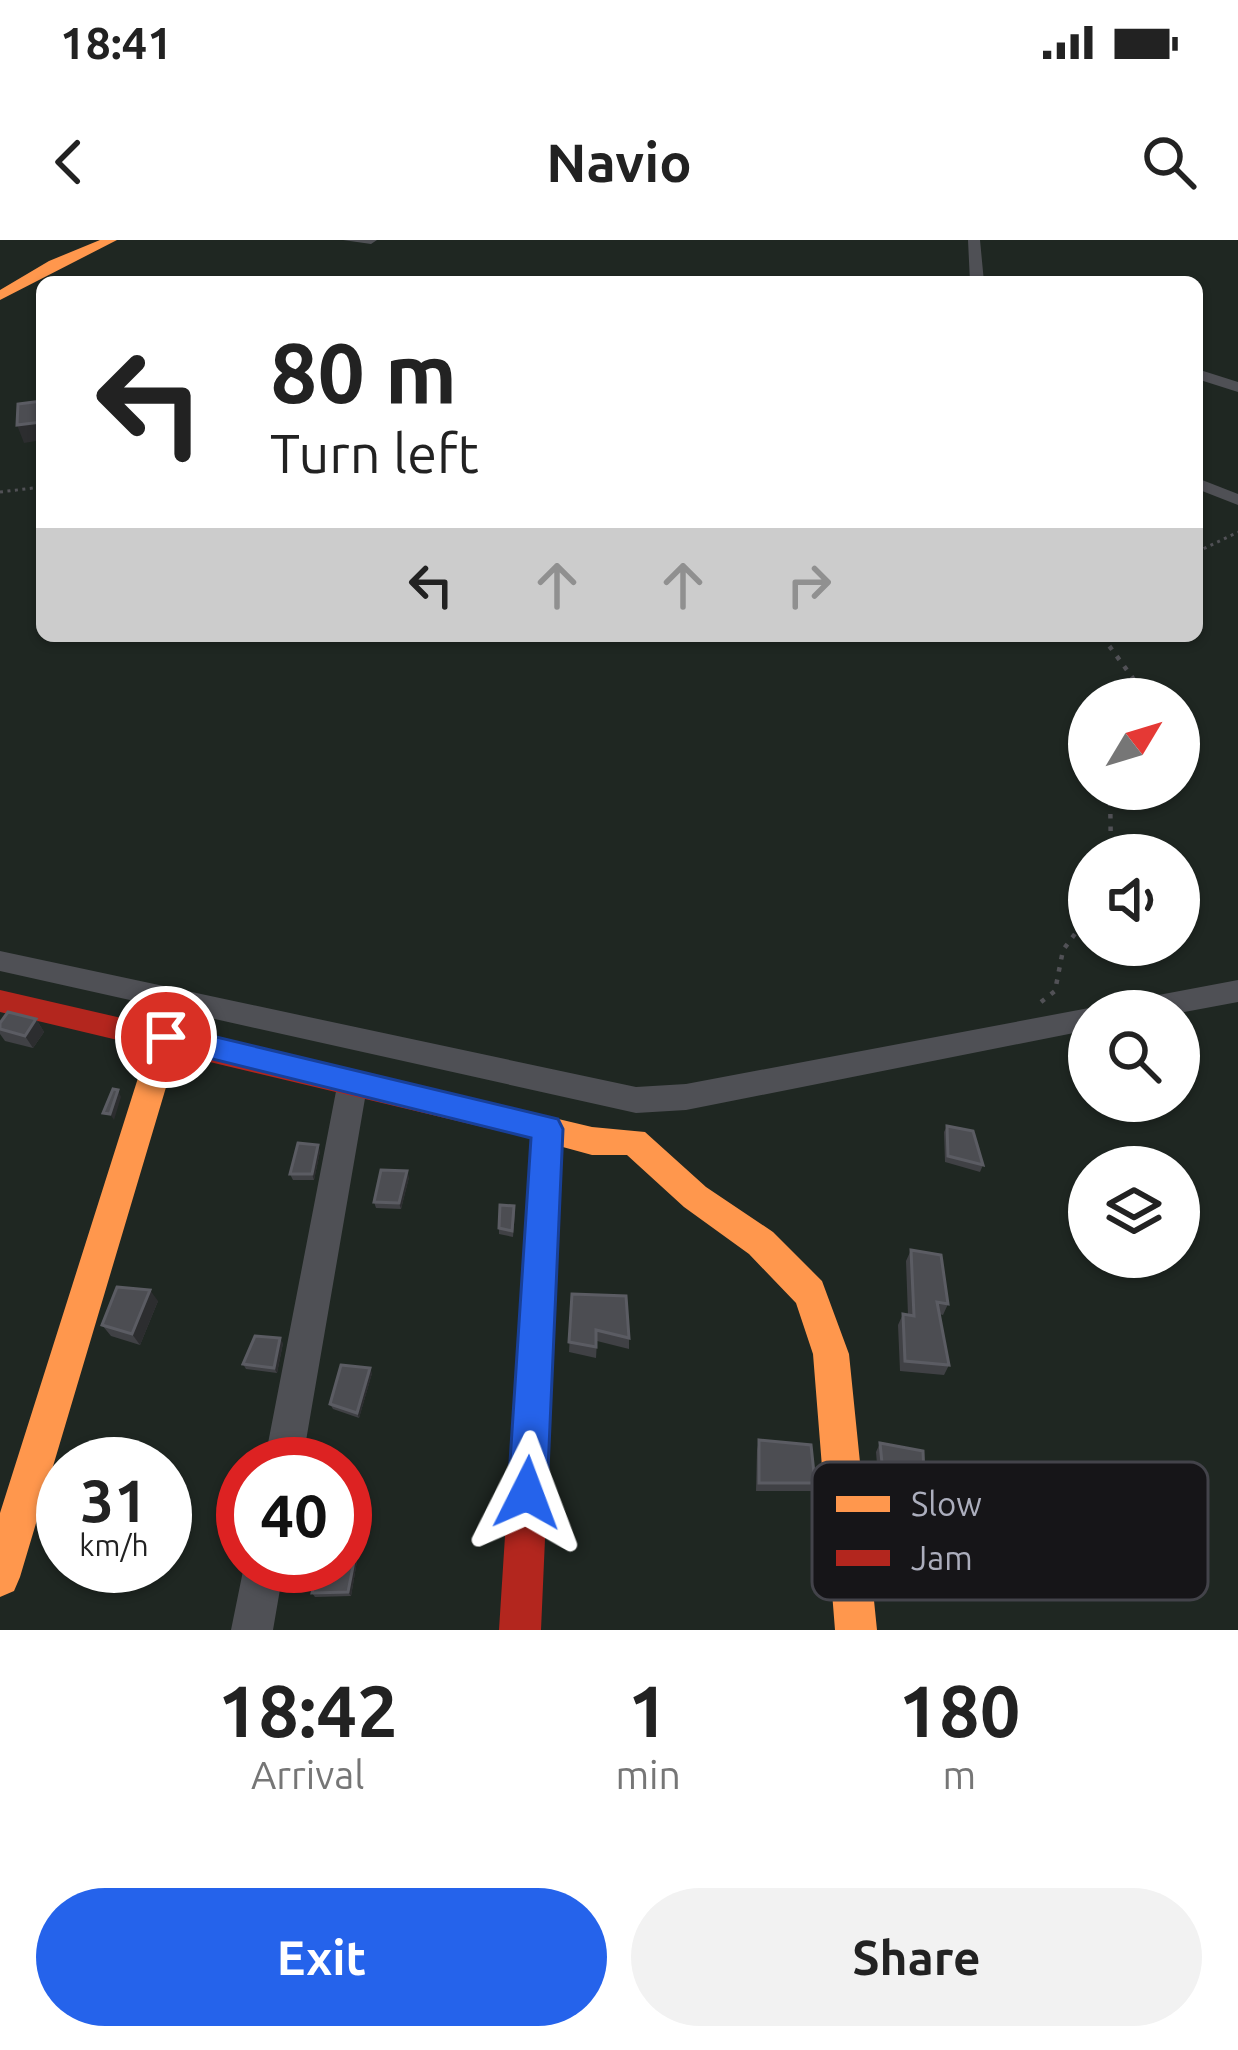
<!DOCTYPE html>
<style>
:root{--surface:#fff;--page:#f2f2f2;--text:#222;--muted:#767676;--accent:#2563eb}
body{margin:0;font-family:Ubuntu,sans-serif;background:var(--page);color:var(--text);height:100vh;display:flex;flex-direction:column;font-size:45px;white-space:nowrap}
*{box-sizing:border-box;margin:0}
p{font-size:39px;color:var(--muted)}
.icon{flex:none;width:66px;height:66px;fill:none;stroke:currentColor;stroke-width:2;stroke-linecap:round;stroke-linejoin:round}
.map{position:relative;height:1390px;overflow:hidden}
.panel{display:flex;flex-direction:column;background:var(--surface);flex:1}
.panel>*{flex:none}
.hud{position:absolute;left:36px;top:36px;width:1167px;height:366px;border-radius:18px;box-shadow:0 3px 9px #0004;background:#fff;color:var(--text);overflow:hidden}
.needle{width:78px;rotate:52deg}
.buttons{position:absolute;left:1068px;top:438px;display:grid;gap:24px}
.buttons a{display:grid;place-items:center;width:132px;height:132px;border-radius:50%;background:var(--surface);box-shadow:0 3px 9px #0004;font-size:60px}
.speed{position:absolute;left:36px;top:1197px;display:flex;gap:24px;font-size:60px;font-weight:700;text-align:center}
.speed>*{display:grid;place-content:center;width:156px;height:156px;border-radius:50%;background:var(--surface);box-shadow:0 3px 9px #0004;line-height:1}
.speed small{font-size:30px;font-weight:400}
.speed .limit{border:18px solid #d22;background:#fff;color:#111}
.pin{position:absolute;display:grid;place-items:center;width:102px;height:102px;color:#fff;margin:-51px;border:6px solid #fff;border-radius:50%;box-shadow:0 3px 12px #0007}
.me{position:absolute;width:132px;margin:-66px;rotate:3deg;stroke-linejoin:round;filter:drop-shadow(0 0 9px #0008)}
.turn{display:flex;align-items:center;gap:42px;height:252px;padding:0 36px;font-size:54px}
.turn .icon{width:156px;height:156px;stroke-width:2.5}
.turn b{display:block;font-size:84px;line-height:102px}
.lanes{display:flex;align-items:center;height:114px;padding:0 36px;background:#0003;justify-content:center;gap:60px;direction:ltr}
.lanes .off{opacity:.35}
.eta{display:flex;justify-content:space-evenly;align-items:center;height:204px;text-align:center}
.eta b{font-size:72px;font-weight:600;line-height:84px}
.primary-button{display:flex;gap:24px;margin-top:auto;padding:24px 36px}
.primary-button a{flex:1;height:138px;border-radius:72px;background:var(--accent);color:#fff;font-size:48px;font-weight:600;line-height:138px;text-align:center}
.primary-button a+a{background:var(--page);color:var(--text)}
.status{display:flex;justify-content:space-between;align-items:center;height:84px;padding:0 60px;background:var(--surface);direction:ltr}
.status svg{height:33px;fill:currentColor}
header{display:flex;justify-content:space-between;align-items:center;height:156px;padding:0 36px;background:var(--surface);font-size:54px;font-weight:600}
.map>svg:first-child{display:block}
.green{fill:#1f2722;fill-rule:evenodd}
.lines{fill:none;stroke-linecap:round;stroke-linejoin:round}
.path-far1{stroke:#515156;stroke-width:3;stroke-dasharray:3 4.5;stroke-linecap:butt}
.path{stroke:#515156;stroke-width:4.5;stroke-dasharray:4.5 8;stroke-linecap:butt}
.street{fill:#4f5055;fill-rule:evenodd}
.slow{fill:#ff974d;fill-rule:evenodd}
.jam{fill:#b3261e;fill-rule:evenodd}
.wall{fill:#404145}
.shaded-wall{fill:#2c2d2f}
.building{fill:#4c4d52;stroke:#5b5c63;stroke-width:3}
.route{fill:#2563eb;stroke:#184099;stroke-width:3}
.key{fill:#161518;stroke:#43434a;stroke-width:3}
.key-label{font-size:33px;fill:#acaebd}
</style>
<div class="status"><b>18:41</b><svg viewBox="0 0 49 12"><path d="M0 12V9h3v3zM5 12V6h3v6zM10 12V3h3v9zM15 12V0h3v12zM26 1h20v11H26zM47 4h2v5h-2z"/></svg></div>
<header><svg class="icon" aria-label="back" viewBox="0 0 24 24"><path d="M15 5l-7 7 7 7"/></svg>Navio<svg class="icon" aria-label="search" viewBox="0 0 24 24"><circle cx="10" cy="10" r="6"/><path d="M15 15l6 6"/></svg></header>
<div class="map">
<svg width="1238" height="1390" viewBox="0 0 1238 1390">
<rect width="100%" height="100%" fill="#1b1b1c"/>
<!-- green -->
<path class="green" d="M0,0H1238V1390H0ZM42,42H1197V396H42ZM1089,459H1179V549H1089ZM1089,615H1179V705H1089ZM1089,771H1179V861H1089ZM1089,927H1179V1017H1089ZM63,1224H165V1326H63ZM243,1224H345V1326H243Z"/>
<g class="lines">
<!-- path-far1 -->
<path class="path-far1" d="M0,252L42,247
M1197,312L1238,292"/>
<!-- path -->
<path class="path" d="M1102,396L1143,452L1135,459
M1110,549L1111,615
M1041,762L1055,751L1063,710L1089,675"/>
<!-- street -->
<path class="street" d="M343,0H377L371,4Z
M968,0H980L984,42H970Z
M1197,129L1238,142V152L1197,139Z
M1197,238L1238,254V265L1197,249Z
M0,711L636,847L686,844L1089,768L1099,771H1089V790L686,870L636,873L0,731Z
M1238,740V762L1179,773L1118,771L1122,763L1132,760Z
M353,829L364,832L368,841L302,1224H264L338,841L342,832Z
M244,1326H284L273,1390H231Z"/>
<!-- slow -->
<path class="slow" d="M100,0H117L0,60V50L49,21Z
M166,785L176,789L181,797L20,1337L14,1351L0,1357V1273L151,797L156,789Z
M512,868L592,887L645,892L706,947L773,992L822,1041L849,1114L877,1390H835L813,1114L796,1063L749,1014L684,967L627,915H592L501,890L497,881L501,872Z"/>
<!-- jam -->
<path class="jam" d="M0,750L512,868L523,872L527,881L523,890L512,894L0,772Z
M547,876L558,880L563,889L541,1390H499L531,889L536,880Z"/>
</g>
<!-- wall -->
<path class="wall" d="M36,779L44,792L33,808L5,801L0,794V783Z
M947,886L983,925L980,932L945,922L944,892Z
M320,911L314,940H293L290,934Z
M409,937L401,969L376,968L374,962Z
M515,972L513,997L499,994V988Z
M911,1010L948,1064L943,1075L939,1074L949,1125L944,1135L900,1131L898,1085L903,1074L908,1075L906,1021Z
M572,1054L629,1098V1109L597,1101L596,1118L569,1112Z
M158,1061L140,1105L111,1096L102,1085Z
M283,1103L277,1133L246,1129L243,1124Z
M372,1133L359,1178L333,1169L330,1164Z
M759,1200L815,1243L811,1251H756L757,1210Z
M880,1203L925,1261L920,1270L880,1262L876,1212Z
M243,1260V1296H229L225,1292Z
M356,1311L358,1315L351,1356L315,1357L312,1353Z"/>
<!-- shaded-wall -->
<path class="shaded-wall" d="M42,182V200L24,203L17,185Z
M36,779L44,792L33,808L25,796Z
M118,850L121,857L114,880L110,874Z
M318,905L320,911L314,940L312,934Z
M407,931L409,937L401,969L399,963Z
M150,1050L158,1061L140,1105L132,1094Z
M280,1098L283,1103L277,1133L274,1128Z
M370,1128L372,1133L359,1178L357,1173Z
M356,1311L358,1315L351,1356L348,1352Z"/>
<!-- building -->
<path class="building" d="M42,161V182L17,185L18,164Z
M8,772L36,779L25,796L0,789V783Z
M113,849L118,850L110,874L103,873Z
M947,886L973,891L983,925L948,916Z
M298,903L318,905L312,934H290Z
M381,930L407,931L399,963L374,962Z
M500,965L514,966L512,991L499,988Z
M911,1010L941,1015L948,1064L937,1062L949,1125L905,1121L903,1074L914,1076Z
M117,1047L150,1050L132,1094L102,1085Z
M572,1054L626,1056L629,1098L596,1090V1107L569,1102Z
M255,1096L280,1098L274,1128L243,1124Z
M341,1125L370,1128L357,1173L330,1164Z
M759,1200L811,1205L815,1243H759Z
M880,1203L923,1211L925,1261L885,1253Z
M233,1259L243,1260V1292H225Z
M356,1311L348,1352L312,1353L318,1326H345V1312Z"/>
<!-- route -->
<path class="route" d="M166,785L558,879L563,889L547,1253L541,1267L527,1273L513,1267L508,1253L531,898L156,805L151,797L156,788Z"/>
<!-- legend -->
<rect x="812" y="1222" width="396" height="138" rx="18" class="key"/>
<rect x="836" y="1256" width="54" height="16" fill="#ff974d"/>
<rect x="836" y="1310" width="54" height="16" fill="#b3261e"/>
<g class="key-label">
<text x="911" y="1276">Slow</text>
<text x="911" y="1330">Jam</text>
</g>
</svg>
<div class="buttons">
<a><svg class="needle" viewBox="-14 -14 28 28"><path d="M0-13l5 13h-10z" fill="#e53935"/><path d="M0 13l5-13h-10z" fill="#767676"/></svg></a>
<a><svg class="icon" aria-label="sound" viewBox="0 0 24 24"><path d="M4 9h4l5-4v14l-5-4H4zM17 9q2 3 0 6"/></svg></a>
<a><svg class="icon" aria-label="search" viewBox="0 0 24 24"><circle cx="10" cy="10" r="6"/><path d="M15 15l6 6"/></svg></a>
<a><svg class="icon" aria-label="layers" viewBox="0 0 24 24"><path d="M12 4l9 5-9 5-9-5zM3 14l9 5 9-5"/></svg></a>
</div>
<div class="speed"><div>31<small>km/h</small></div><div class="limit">40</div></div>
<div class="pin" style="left:166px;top:797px;background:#d93025"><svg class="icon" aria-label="arrive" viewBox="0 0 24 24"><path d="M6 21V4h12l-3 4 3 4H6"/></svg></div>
<svg class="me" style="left:527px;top:1253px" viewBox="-20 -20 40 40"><path d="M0-17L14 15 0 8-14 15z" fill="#2563eb" stroke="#fff" stroke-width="4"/></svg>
<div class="hud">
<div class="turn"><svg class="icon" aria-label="left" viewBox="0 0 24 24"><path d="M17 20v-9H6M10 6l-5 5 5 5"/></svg><div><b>80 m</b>Turn left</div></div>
<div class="lanes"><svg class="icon" aria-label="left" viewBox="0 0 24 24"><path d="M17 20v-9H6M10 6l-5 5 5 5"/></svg><svg class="icon off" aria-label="ahead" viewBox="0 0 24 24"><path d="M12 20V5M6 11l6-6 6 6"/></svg><svg class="icon off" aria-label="ahead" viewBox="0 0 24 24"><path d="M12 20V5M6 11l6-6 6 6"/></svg><svg class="icon off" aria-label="right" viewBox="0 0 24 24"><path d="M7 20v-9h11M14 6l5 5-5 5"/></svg></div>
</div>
</div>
<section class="panel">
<div class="eta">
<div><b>18:42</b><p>Arrival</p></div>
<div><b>1</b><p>min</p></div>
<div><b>180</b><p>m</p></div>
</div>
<div class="primary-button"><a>Exit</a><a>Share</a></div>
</section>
